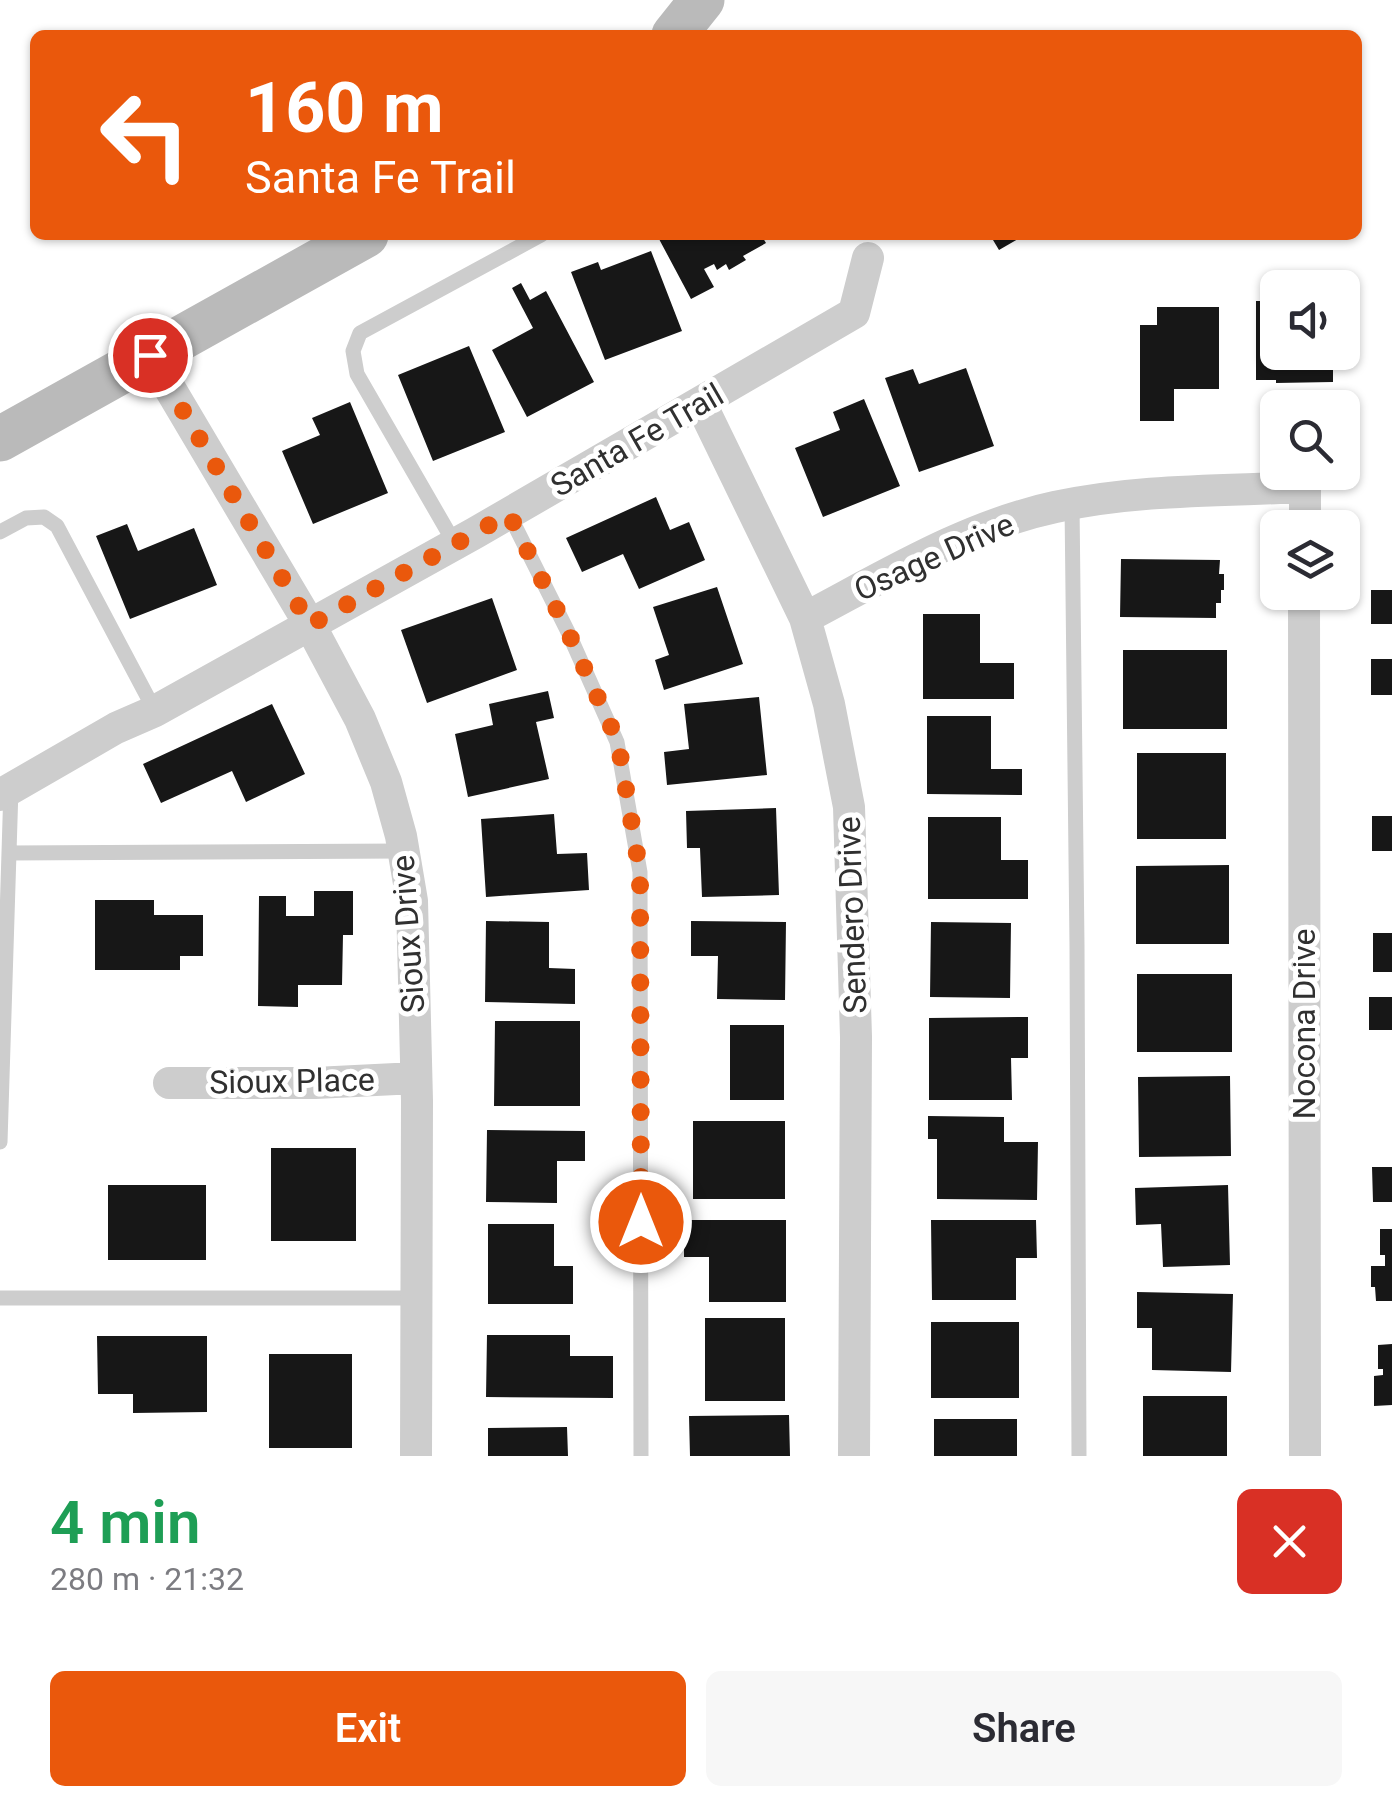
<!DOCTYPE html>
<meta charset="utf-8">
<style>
:root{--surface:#fff;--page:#f7f7f7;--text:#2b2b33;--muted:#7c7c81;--accent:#ea580c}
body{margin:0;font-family:Roboto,sans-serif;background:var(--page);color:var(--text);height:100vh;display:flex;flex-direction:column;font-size:38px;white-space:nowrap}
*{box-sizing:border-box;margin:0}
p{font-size:32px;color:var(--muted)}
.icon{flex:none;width:55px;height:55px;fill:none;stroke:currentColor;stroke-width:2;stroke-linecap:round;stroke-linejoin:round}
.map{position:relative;height:1456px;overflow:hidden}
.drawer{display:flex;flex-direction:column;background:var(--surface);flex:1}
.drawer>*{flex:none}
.guide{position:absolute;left:30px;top:30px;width:1332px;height:210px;border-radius:15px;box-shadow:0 2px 8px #0004;background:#ea580c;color:#fff;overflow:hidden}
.buttons{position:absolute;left:1260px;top:270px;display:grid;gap:20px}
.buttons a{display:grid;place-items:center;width:100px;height:100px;border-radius:15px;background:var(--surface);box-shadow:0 2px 8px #0004;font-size:50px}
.pin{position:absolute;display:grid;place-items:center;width:85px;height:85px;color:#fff;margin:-42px;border:5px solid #fff;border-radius:50%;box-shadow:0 2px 10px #0007}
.me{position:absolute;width:110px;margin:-55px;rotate:0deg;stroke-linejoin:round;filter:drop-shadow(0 0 8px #0008)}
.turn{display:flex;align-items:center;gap:35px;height:210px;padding:0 50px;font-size:45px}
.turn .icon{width:130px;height:130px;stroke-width:2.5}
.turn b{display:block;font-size:70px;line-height:85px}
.round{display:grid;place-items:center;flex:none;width:105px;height:105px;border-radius:15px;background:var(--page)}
.headline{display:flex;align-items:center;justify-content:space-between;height:170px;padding:0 50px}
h1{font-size:60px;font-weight:600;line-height:75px;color:#1e9e55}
.primary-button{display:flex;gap:20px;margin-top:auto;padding:20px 50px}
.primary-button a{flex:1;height:115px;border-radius:15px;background:var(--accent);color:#fff;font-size:40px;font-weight:600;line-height:115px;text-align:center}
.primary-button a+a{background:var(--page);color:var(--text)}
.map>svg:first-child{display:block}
.building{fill:#171717}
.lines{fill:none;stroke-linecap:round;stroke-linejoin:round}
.service{stroke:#cdcdcd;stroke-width:15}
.minor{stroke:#cdcdcd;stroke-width:32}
.secondary{stroke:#bababa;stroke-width:45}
.route{stroke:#ea580c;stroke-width:18;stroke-dasharray:0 32.4}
.labels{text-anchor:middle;stroke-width:10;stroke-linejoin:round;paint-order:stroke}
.street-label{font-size:32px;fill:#303030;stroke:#fff}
</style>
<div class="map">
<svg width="1392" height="1456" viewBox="0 0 1392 1456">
<rect width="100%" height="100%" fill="#fff"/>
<!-- building -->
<path class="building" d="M667,235H761L766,243L743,256L746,260L729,270L726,264L717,270L714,264L704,269L714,287L691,299L659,239Z
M990,235H1025L999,250Z
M651,251L682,331L605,360L571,272L598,262L601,270Z
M521,283L530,300L546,291L594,382L527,417L492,350L533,328L512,288Z
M1256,301H1278V352H1333V382L1276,383V380H1256Z
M1157,307H1219V389H1174V421H1140V325H1157Z
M469,346L505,432L433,461L398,375Z
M966,368L994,446L919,472L885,378L913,369L919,384Z
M864,399L900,486L823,517L795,448L840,430L833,412Z
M350,402L388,493L313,524L282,451L320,435L312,418Z
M656,497L670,530L689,522L705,560L639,589L623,554L582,572L566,538Z
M127,524L138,551L194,528L217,585L130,619L96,536Z
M1121,559L1220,560L1219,574H1224V590H1221V603H1216V618L1120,617Z
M717,587L743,664L664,690L655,660L669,655L653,607Z
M1371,590H1392V624H1371Z
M492,598L517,670L427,703L401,630Z
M923,614H980V663H1014V699H923Z
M1123,650H1227V729H1123Z
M1371,659H1392V695H1371Z
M548,691L554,718L536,722L549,779L468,797L455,734L493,725L489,704Z
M759,697L767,775L667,785L664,752L689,749L684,704Z
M272,704L305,774L246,802L232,771L161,803L143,764Z
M927,716H991V769H1022V795L927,794Z
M1137,753H1226V839H1137Z
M776,808L779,895L702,897L700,848H687L686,811Z
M554,814L557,854L587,853L589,890L486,897L481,819Z
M1372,816H1392V851H1372Z
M928,817H1001V860H1028V899H928Z
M1229,865V944H1136V866Z
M314,891H353V935H343L342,985H298V1007L258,1006L259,896H286V916H314Z
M95,900H154V915H203V956H180V970H95Z
M486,921L549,922V968L575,969V1004L485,1002Z
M691,921L786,922L785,1000L717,999L718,956H691Z
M931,922L1011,923L1010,998L930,997Z
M1373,933H1392V972H1373Z
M1137,974H1232V1052H1137Z
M1369,997H1392V1030H1369Z
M1028,1017V1058H1011L1012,1100H929V1018Z
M495,1021H580V1106H494Z
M730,1025H784V1100H730Z
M1230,1076L1231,1156L1139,1157L1138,1077Z
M928,1116L1004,1117V1142H1038L1037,1200L937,1199V1139H928Z
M693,1121H785V1199H693Z
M487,1130L585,1131V1161H557V1203L486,1202Z
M271,1148H356V1241H271Z
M1372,1167H1392V1202H1373Z
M108,1185H206V1260H108Z
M1228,1185L1230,1265L1163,1267L1161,1224L1136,1225L1135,1188Z
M684,1220H786V1302H709V1257H684Z
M931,1220H1036L1037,1258H1016V1300H932Z
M488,1224H554V1266H573V1304H488Z
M1380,1229H1392V1301H1376L1375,1287H1371V1266H1385V1255H1380Z
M1137,1292L1233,1294L1231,1372L1152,1370V1328H1137Z
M705,1318H785V1401H705Z
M931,1322H1019V1398H931Z
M487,1335H570V1356H613V1398L486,1397Z
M97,1336H207V1412L133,1413V1394H98Z
M1392,1344V1405L1374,1406V1376L1383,1375V1369H1378V1345Z
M269,1354H352V1448H269Z
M1143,1396H1227V1456H1143Z
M789,1415L790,1456H690L689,1416Z
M934,1419H1017V1456H934Z
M567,1427L568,1456H488V1428Z"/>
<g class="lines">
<!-- service -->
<path class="service" d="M1072,504L1077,946L1079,1456
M509,514L568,632L617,742L640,872L641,1456
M0,532L26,518L44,517L57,526L155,711
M455,544L357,374L353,351L360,333L541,235
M9,853L403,851
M0,1142L11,788
M0,1298H416"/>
<!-- minor -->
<path class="minor" d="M150,355L310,625L360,719L386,782L401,836L412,901L417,1101L416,1456
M701,404L805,618L829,704L849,807L856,1037L854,1456
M1304,592L1305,1456
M805,618C885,576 966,526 1055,507C1137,489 1222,491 1305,487V528
M0,795L116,728L155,711L475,533L854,313L868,258
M169,1083H315L416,1078"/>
<!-- secondary -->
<path class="secondary" d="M674,35L702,0
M0,439L366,235"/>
</g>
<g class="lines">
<!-- route -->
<path class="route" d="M150,355L310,625L509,514L568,632L618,742L640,872L641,1222"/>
</g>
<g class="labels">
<!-- street labels -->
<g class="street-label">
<text transform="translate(637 440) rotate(-30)" y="11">Santa Fe Trail</text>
<text transform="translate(934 557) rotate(-24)" y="11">Osage Drive</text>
<text transform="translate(852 915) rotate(-92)" y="11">Sendero Drive</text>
<text transform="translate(408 934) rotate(-94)" y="11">Sioux Drive</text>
<text transform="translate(1304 1024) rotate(-90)" y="11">Nocona Drive</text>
<text transform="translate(292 1081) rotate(-1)" y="11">Sioux Place</text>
</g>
</g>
</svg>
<div class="buttons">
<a><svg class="icon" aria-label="sound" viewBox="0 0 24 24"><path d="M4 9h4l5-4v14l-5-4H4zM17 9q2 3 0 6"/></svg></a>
<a><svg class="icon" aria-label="search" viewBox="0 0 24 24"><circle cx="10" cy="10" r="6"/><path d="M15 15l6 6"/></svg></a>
<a><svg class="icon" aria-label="layers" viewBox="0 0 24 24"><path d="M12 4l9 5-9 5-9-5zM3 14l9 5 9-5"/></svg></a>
</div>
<div class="pin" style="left:150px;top:355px;background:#d93025"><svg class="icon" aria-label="arrive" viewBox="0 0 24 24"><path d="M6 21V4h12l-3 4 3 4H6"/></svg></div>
<svg class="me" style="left:641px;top:1222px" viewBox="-20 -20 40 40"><circle r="17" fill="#ea580c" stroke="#fff" stroke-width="3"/><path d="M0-11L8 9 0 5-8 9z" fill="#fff"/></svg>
<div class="guide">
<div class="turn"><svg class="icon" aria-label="left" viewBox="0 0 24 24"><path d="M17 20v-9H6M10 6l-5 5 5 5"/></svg><div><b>160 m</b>Santa Fe Trail</div></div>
</div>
</div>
<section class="drawer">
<div class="headline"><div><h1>4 min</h1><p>280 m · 21:32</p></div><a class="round" style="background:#d93025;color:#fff"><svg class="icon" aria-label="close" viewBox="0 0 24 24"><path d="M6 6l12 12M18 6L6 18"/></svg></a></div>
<div class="primary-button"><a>Exit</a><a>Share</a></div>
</section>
